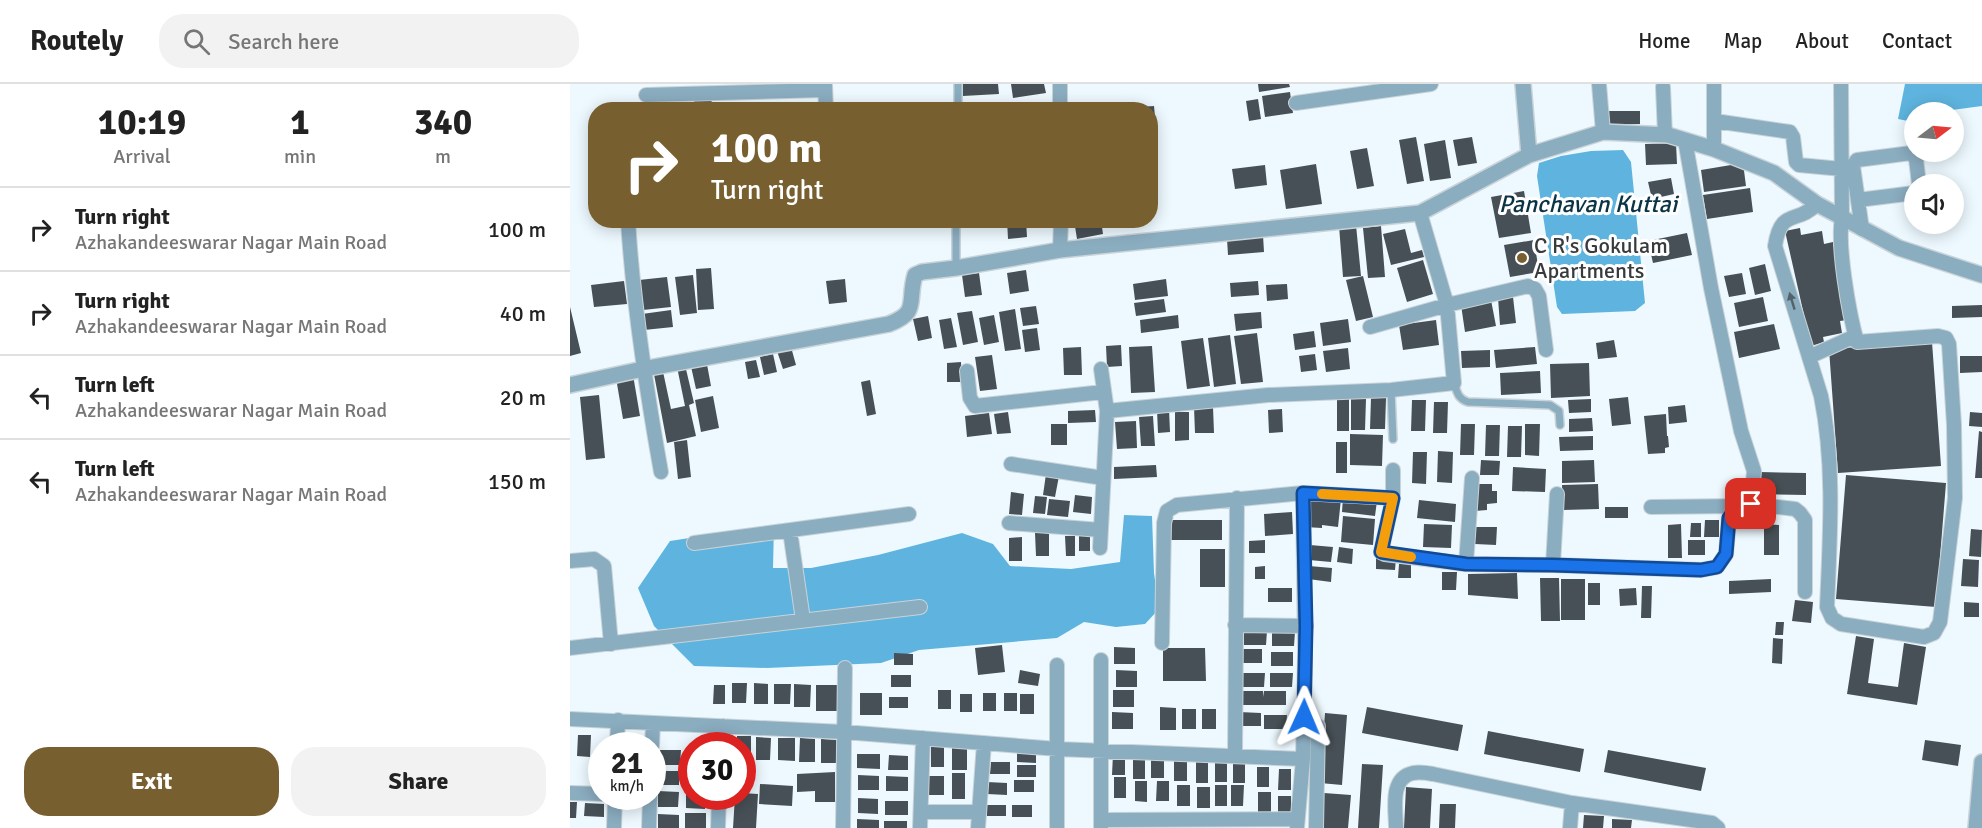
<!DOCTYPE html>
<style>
:root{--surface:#fff;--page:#f2f2f2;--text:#222;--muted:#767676;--line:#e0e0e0;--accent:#785f30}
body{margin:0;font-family:Signika,sans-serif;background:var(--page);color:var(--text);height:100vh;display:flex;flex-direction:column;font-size:22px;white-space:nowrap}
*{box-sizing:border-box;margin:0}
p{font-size:20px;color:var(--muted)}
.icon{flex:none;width:33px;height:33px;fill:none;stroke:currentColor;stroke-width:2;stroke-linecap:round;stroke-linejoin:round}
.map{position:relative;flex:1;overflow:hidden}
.details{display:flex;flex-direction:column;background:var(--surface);width:570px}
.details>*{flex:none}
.guide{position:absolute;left:18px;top:18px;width:570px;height:126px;border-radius:24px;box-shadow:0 3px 15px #0003;background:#785f30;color:#fff;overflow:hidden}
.needle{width:39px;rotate:74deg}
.controls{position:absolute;left:1334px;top:18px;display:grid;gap:12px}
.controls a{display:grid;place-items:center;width:60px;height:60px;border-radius:50%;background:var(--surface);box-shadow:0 3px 15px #0003;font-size:30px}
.speed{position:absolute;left:18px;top:648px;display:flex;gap:12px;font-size:30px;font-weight:700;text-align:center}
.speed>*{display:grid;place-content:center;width:78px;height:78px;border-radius:50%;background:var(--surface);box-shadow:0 3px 15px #0003;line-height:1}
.speed small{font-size:15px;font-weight:400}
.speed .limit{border:9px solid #d22;background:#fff;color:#111}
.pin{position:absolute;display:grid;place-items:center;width:51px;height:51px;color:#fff;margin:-26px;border-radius:12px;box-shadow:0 3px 9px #0006}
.me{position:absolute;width:66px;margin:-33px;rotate:1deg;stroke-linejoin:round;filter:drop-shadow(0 0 4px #0008)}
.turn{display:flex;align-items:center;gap:21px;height:126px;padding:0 24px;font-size:27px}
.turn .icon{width:78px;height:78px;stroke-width:2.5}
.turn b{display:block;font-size:42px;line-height:51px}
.eta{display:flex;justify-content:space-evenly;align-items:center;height:102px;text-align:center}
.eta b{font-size:36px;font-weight:700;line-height:42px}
.button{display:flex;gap:12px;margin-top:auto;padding:12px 24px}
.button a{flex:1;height:69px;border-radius:24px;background:var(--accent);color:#fff;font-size:24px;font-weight:700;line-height:69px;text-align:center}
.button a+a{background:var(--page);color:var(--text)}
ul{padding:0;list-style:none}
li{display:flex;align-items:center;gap:18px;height:84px;padding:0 24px;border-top:2px solid var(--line)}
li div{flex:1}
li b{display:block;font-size:22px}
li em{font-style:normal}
header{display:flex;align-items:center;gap:36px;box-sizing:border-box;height:84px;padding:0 30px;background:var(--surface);border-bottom:2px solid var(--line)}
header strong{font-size:28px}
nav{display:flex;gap:33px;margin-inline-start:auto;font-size:21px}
.search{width:420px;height:54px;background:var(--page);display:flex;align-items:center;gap:15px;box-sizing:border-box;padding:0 21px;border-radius:24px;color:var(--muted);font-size:22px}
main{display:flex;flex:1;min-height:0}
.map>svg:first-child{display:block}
.water{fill:#5eb4de}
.building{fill:#475056}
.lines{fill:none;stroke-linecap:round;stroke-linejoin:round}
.service-casing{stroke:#c9d3d8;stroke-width:10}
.minor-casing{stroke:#c9d3d8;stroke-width:16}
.tertiary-casing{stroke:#c9d3d8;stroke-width:18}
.service{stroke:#8badc0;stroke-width:7}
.minor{stroke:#8badc0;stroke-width:14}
.tertiary{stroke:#8badc0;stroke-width:15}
.oneway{fill:#54636b}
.route-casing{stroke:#114b97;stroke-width:15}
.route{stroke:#1a73e8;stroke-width:10}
.slow{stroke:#f59e0b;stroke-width:10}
.poi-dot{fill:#785f30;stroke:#fff;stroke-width:2}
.labels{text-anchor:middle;stroke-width:6;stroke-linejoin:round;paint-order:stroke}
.poi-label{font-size:22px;fill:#373b3d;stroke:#fff;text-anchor:start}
.water-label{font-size:24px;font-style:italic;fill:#0a3344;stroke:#fff}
</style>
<header>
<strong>Routely</strong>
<div class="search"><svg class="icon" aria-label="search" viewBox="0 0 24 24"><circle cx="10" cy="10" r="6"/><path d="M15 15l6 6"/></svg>Search here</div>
<nav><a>Home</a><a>Map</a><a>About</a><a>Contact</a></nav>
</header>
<main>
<section class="details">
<div class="eta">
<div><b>10:19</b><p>Arrival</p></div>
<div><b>1</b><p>min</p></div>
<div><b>340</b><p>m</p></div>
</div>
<ul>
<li><svg class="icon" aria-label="right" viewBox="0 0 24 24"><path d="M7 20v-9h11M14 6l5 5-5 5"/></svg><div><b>Turn right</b><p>Azhakandeeswarar Nagar Main Road</p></div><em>100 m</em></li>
<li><svg class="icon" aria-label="right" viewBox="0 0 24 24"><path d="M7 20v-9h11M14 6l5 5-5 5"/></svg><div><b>Turn right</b><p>Azhakandeeswarar Nagar Main Road</p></div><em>40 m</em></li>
<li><svg class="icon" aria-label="left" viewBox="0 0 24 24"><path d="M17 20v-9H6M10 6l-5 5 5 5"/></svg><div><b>Turn left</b><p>Azhakandeeswarar Nagar Main Road</p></div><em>20 m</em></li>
<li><svg class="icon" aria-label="left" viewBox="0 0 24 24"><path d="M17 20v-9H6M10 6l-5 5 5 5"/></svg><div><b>Turn left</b><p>Azhakandeeswarar Nagar Main Road</p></div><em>150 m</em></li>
</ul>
<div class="button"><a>Exit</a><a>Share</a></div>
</section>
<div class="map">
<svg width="1412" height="744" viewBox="0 0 1412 744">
<rect width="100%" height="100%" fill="#edf9ff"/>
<!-- water -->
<path class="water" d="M1335,0H1412V22L1367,28H1344V35L1338,37L1328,35Z
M1053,66L1061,78L1075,219L1065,227L992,230L987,223L967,92L969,79L991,72L1021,67Z
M554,431L582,432L584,489L589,525L575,540L546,543L514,538L487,554L349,566L311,579L197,584L124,582L84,542L68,504L100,457L204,441L203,484H241L308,471L392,449L423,460L440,482L501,485L550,478Z"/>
<!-- building -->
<path class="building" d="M392,0H428L429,10L393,12Z
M441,0H474L476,9L443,14Z
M688,0H719L720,3L689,8Z
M720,8L723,29L695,33L692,12Z
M141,14L143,26H126L124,17Z
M688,15L691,35L679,37L676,17Z
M111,18L112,26H89L88,22Z
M584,22L586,44H580V26H569V23Z
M1038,27H1070V40L1038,41Z
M846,53L854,97L837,100L829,56Z
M902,53L907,79L888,82L883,56Z
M875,56L881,94L860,97L854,60Z
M1106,59L1107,80L1076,81L1075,60Z
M797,64L804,102L787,105L780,67Z
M1173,79L1176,102L1134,108L1131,86Z
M746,80L752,120L716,125L710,86Z
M695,81L697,101L665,105L662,85Z
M1101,94L1104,110L1082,115L1078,98Z
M1180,104L1183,128L1137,135L1133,111Z
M954,107L961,149L929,154L921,113Z
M437,136H456L457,153L438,155Z
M504,136H531L533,150L507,155Z
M786,141L791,192L773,193L769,142Z
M811,142L815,193L798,194L793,144Z
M1230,144L1231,151L1252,147L1254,160L1263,158L1277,236L1270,237L1272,249L1253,253L1254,258L1241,262L1215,147Z
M835,145L841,169L852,166L854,173L821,181L813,150Z
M1117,149L1122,171L1083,179L1078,157Z
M693,151L694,168L658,171L657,155Z
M964,156L969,188L940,193L934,161Z
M853,176L863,210L837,218L827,184Z
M1195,180L1201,207L1185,211L1179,184Z
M141,184L144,225L128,226L126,185Z
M456,186L459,207L440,210L437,189Z
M409,189L412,211L395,213L392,191Z
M1172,189L1176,210L1159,213L1154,192Z
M123,191L127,229L110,231L105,193Z
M793,192L803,233L786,237L776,196Z
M97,193L101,223L73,226L69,196Z
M275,195L277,218L259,220L256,197Z
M596,195L598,212L565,216L563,200Z
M54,197L57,220L24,223L21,201Z
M688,197L689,211L661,213L660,199Z
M717,200L718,215L697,217L696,201Z
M943,213L946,239L930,241L928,214Z
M1193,213L1198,237L1169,243L1164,219Z
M594,215L596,228L566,232L564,219Z
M921,216L926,242L895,248L891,221Z
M1412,221V233L1382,234V222Z
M466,222L469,240L453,242L450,224Z
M0,223L11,269L0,272Z
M445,225L451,265L435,267L429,228Z
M101,226L103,243L74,246L72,230Z
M402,227L408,258L393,261L387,229Z
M691,228L692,244L666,247L664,230Z
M424,231L429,258L414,261L409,234Z
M608,231L609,244L571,249L570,236Z
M358,232L362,254L348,257L343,235Z
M381,234L387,263L374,265L369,236Z
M778,235L781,258L753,262L750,239Z
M866,236L869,261L833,266L829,241Z
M1204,240L1210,265L1169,274L1164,248Z
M467,244L470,266L455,268L452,246Z
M744,247L746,263L725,266L723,250Z
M687,249L693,298L671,300L664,252Z
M660,251L666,300L644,303L638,254Z
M633,254L640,302L617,305L611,257Z
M1044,256L1047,273L1028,275L1026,259Z
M1362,258L1371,382L1268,389L1259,265Z
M551,261L552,282L537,283L536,262Z
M582,262L585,308L561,309L559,263Z
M221,263L226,281L213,285L207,267Z
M511,263L512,291H494L493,264Z
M965,263L967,280L926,284L924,266Z
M778,264L780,285L756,288L753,267Z
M920,266V283L892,284L891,267Z
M203,270L207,288L194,291L190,273Z
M745,270L747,286L731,288L729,272Z
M422,271L427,305L410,307L405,273Z
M1390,272H1412V288L1390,289Z
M136,275L141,302L126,305L120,278Z
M186,276L190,293L178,295L175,278Z
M391,278L392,298H377V279Z
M1019,279L1020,312L981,314L980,280Z
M115,281L124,319L119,321L126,352L97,359L83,285L92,283L101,325L115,322L107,283Z
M970,287L971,309L931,311L930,289Z
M63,291L70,332L53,335L46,294Z
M300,296L306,330L297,332L291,298Z
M29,311L35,374L16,376L10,313Z
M143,312L149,344L131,348L125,316Z
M1058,313L1061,340L1042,342L1039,315Z
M767,314H779V347H767Z
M781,314L796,315L795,346H781Z
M801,314H816L815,345H800Z
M1021,315V328L999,329L998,316Z
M842,316H856L855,347H841Z
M864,318H878L877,349H863Z
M1115,321L1117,338L1099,340L1098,323Z
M624,323H643L644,349H625Z
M599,325L600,348L588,349L587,326Z
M712,325L713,348L699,349L698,326Z
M525,326L526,338L498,339V327Z
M438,328L441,349L427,350L424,330Z
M605,328H619V356L605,357Z
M1400,328L1412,329V343L1399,342Z
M419,329L422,350L397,353L395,332Z
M1096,330L1097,352H1098L1099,363L1095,364V369L1078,370L1074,332Z
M583,332L585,362H571L569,333Z
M1022,334L1023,347L999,348V335Z
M566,337L567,364L547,365L545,338Z
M481,340H497V361H481Z
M891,340H905L904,371H890Z
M955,340H970L969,372L955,371Z
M916,341H930L929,372H915Z
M938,342H952L951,373H937Z
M1409,347L1412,348V394H1405Z
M780,350L813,351L812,382L780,381Z
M1023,352V366L990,367L989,353Z
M117,356L121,393L108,395L104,358Z
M766,358H777V389H766Z
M868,367L883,368L882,399L867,398Z
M843,368H857L856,400L842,399Z
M911,376L930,377L929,391H910Z
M1024,376L1025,398L992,399V377Z
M586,381L587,393L544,395V383Z
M943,383L976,385L975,408L942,407Z
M1190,388L1236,389V411L1190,410Z
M476,390L489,392L485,413L473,411Z
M1276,391L1376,399L1366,523L1266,515Z
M904,400H922V407H927V419L917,420V426L905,427Z
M1028,400L1029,425L993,426L992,401Z
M441,408L454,410L452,431L439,430Z
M505,411L522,413L521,430L503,428Z
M465,412L477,413L475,430L463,429Z
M738,413L771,415L768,443L752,441V444L735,443Z
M773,413L807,417L805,432L772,428Z
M479,415L500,417L498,433L477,431Z
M849,416L886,420L885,438L847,434Z
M1035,423H1058V434H1035Z
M722,428L723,450L695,452L694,430Z
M773,432L805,435L803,461L771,458Z
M599,436H652V456H600Z
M1135,436H1149V453H1134Z
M1121,439H1131V453H1120Z
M854,440L882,441L881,464L853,463Z
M1111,440L1112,474H1098V441Z
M1194,440L1209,441V471H1194Z
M905,443H927L926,461L905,460Z
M1401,445L1412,446L1411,473L1399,472Z
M465,449H479V472H466Z
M509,449H520V467H509Z
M495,452H505V472H496Z
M452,453V477H439V454Z
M695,456V469H679V457Z
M1118,456H1135V471H1118Z
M740,461L763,463L761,478L739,476Z
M769,463L783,465L782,480L767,478Z
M630,465H655V503H630Z
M806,473L826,474L825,486L806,485Z
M1393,475L1409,476L1408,503L1391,502Z
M829,480H841V494H828Z
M695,482V495H685V483Z
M739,482L762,484L761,498L738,495Z
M872,488H887L886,506H872Z
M947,489L948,515L898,511V490Z
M970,494H989L990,537H971Z
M991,495H1015V536H991Z
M1201,495V508L1159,510V497Z
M1018,499H1030V521H1018Z
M1072,502H1082L1081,534H1071Z
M698,504H722V518H698Z
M1066,504L1067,521L1050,522L1049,505Z
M1225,516L1243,518L1241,539L1222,537Z
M1394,518L1409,519V533H1394Z
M1206,538H1214L1213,551H1205Z
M674,547H697L696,561H674Z
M702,548H725L724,562H702Z
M1286,552L1304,555L1298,599L1328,603L1334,559L1356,563L1347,621L1277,610Z
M1203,554L1213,555L1212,580L1202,579Z
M432,561L435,588L408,591L405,564Z
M544,563L565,564V580H544Z
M593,564H635L636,597H593Z
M670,565H692V579H669Z
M701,568H723V582H701Z
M324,569L343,570V581H324Z
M450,586L470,590L468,602L448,599Z
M546,586L567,587V603H546Z
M672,589H695L694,603H672Z
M700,589H723L722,603H700Z
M321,591H341V603H321Z
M162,599H177L176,619H162Z
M184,599L198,600V620H184Z
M204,600H221L220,620H204Z
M224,600L241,601L240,623H224Z
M144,601H155V620H143Z
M246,601H268V627H246Z
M368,606H381V625H368Z
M543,606H564V623H543Z
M671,607H693L694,613V607H716V621H671Z
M290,609H312V631H290Z
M413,609H426V627H413Z
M434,609H447V627H434Z
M390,610H402V628H390Z
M450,610H464V630H450Z
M319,613H338V624H319Z
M590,623L606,624V646H590Z
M797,623L893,641L888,667L792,649Z
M612,625H626V645H612Z
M632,625H646V645H632Z
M542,628L563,629V645H542Z
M669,628L691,629V642H669Z
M755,629L777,631L772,701L750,699Z
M694,631H717L716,645H694Z
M918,647L1014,665L1010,688L914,670Z
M8,651H21L20,673L7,672Z
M167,652H181V674H172V662H167Z
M186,653L201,654L200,676H186Z
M208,654H225V677L208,676Z
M230,654L245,655V678H229Z
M251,655L267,656V679H251Z
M1355,656L1391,661L1388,682L1352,676Z
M361,661H374V683H361Z
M382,663H397V686H382Z
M90,666H111L110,681H89Z
M1038,666L1136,684L1131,707L1034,688Z
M447,667H466V679L447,678Z
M287,670H310V685L287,684Z
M543,670H555V691H542Z
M319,671L338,672V686H318Z
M581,673H594V694H581Z
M563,674H575V695H563Z
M604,676H617V697H604Z
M645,677H657V698H645Z
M421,678H440V690H420Z
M626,678H638V699H626Z
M663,678H675V699H663Z
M792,680L813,681L809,744H788Z
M447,681H466V693H447Z
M687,683H699V703H687Z
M117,685H122V704H116Z
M709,685H721V706H708Z
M89,687H109V701H89Z
M265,688V718H245V707L227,708V690Z
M382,689H395V715H382Z
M288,691L309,692V706H288Z
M316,692L338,693V707H316Z
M359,692H374V711H359Z
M544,693H556V714H544Z
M444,696H464V708H444Z
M565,697H577V718L565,717Z
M587,697H599V717H586Z
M417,698L437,699V711L417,710Z
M190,700L223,702L222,722L189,720Z
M607,701H620V722H607Z
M645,701H657V722H645Z
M661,701H674L673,722H661Z
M627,703H640V724H627Z
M836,703L862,705L860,744H834Z
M88,707L109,708L108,723H88Z
M116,708L122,709V712H135V725L116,724Z
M688,708H701V729H688Z
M172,709L188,710L186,744H163L165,712H172Z
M754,709L781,711L778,744H751Z
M708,712H721V733L708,732Z
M288,714L308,715V730L288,729Z
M315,717H338V731H315Z
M0,718H7L6,734H0Z
M15,719L34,720V733L14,732Z
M870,720H886L885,744H869Z
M417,721H436V732H417Z
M442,721H462V733H442Z
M115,729H136V744H115Z
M88,730L109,731V744H88Z
M1014,731L1034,732L1033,744H1013Z
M287,735L309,736V744H287Z
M1042,735L1062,736L1061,744H1042Z
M314,737H337V744H314Z"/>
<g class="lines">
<defs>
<path id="service" d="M388,26V0
M386,184V136
M884,299C887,308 888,315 898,318L980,321L989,327L990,341
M821,306L823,355"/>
<path id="minor" d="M255,0L256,26
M490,0V26
M1029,0L1033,48
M1093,3L1095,51
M76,11L255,6
M726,19L861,0
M1145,37L1220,48L1223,53L1226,78L1229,81L1272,85
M1144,65V0
M1288,116L1344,109
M1247,120C1227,141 1211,123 1205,162L1251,312C1265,381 1260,453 1257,523L1262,534L1271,540L1354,553L1364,549L1370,538L1385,414L1384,341L1379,260L1376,254L1368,252L1287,258C1279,229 1267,162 1272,134L1271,0
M58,136C63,221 76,304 91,388
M1292,145L1283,82L1287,76L1341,69L1346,75L1349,100
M490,166L491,136
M800,243L877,221L958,202L965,205L969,212L976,266
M1239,273L1285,252
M397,287L400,314L405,322L533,308
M537,327L698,311L821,306L884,299L877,221L850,129
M441,380L533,394
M823,414V386
M1181,420L1225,425L1230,429L1235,436V508
M1081,423L1169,422
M439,439L531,446
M220,447L233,536
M124,459L339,430
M530,464L537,327L531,285
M0,477L24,475L34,482L41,560
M896,480L902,394
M983,481L987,410
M665,541L736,542
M592,559L594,439L597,427L607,421L733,409
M0,564L350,523
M487,581V744
M0,635L274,648L488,665L733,675
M47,662L48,636
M82,662L83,639
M152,662L153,642
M665,672L667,414
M0,709L32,710
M352,728H408
M531,736L727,735
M44,744L45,712
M79,744L80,712
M148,744L149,712
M273,744L275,584
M350,744L353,654
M408,744L414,659
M531,744V576
M727,744L733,675L735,569L733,409L823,414L811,468L815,470L896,480L983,481L1131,486L1147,483L1156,470L1159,434L1169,422L1181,420L1184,387L1171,347L1141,204L1115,56
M746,744L748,642
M826,744C826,726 819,694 843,689C849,688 857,689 863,690L1002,719L1142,739L1148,744
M1000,744L1002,719"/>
<path id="tertiary" d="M953,0L959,71
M0,301L73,285L319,240C350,228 337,218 345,191L352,188L386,184L490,166L850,129L959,71L1033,48L1098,51L1144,65L1204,89L1247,120L1329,164L1412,191
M1406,744L1412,678"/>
</defs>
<!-- service casing -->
<use href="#service" class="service-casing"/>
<!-- minor casing -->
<use href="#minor" class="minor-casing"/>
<!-- tertiary casing -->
<use href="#tertiary" class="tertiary-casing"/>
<!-- service -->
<use href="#service" class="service"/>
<!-- minor -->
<use href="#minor" class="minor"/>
<!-- tertiary -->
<use href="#tertiary" class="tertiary"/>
</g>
<!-- one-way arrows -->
<defs><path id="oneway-solid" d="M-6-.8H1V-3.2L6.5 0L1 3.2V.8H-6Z" transform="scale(1.5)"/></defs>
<use class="oneway" href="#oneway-solid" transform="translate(1222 217) rotate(-107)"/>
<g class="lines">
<defs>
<path id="route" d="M734,633L736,542L733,409L823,414L811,468L896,480L983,481L1131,486L1147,483L1156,470L1159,434L1168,422L1181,420"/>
</defs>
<!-- route casing -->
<use href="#route" class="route-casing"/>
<!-- route -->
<use href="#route" class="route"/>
<!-- slow -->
<path class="slow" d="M752,410L823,414L811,468L841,473"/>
</g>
<!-- markers -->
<circle class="poi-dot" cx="952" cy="174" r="6"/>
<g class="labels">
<!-- poi labels -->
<g class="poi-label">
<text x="964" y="169">C R's Gokulam<tspan x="964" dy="25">Apartments</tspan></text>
</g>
<!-- water labels -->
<g class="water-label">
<text x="1018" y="128">Panchavan Kuttai</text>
</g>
</g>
</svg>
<div class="controls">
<a><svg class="needle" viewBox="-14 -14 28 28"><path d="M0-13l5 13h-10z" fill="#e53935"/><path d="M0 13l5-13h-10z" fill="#767676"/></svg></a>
<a><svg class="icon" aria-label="sound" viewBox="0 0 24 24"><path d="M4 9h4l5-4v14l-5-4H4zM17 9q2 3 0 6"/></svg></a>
</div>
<div class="speed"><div>21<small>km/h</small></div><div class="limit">30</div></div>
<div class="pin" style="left:1181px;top:420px;background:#d93025"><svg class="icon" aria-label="arrive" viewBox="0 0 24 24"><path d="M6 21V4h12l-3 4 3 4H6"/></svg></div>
<svg class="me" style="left:734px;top:633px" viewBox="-20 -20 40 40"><path d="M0-17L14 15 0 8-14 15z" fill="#1a73e8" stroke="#fff" stroke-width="4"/></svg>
<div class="guide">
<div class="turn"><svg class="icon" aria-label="right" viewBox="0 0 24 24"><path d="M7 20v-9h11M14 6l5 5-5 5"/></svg><div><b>100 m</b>Turn right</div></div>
</div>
</div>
</main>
